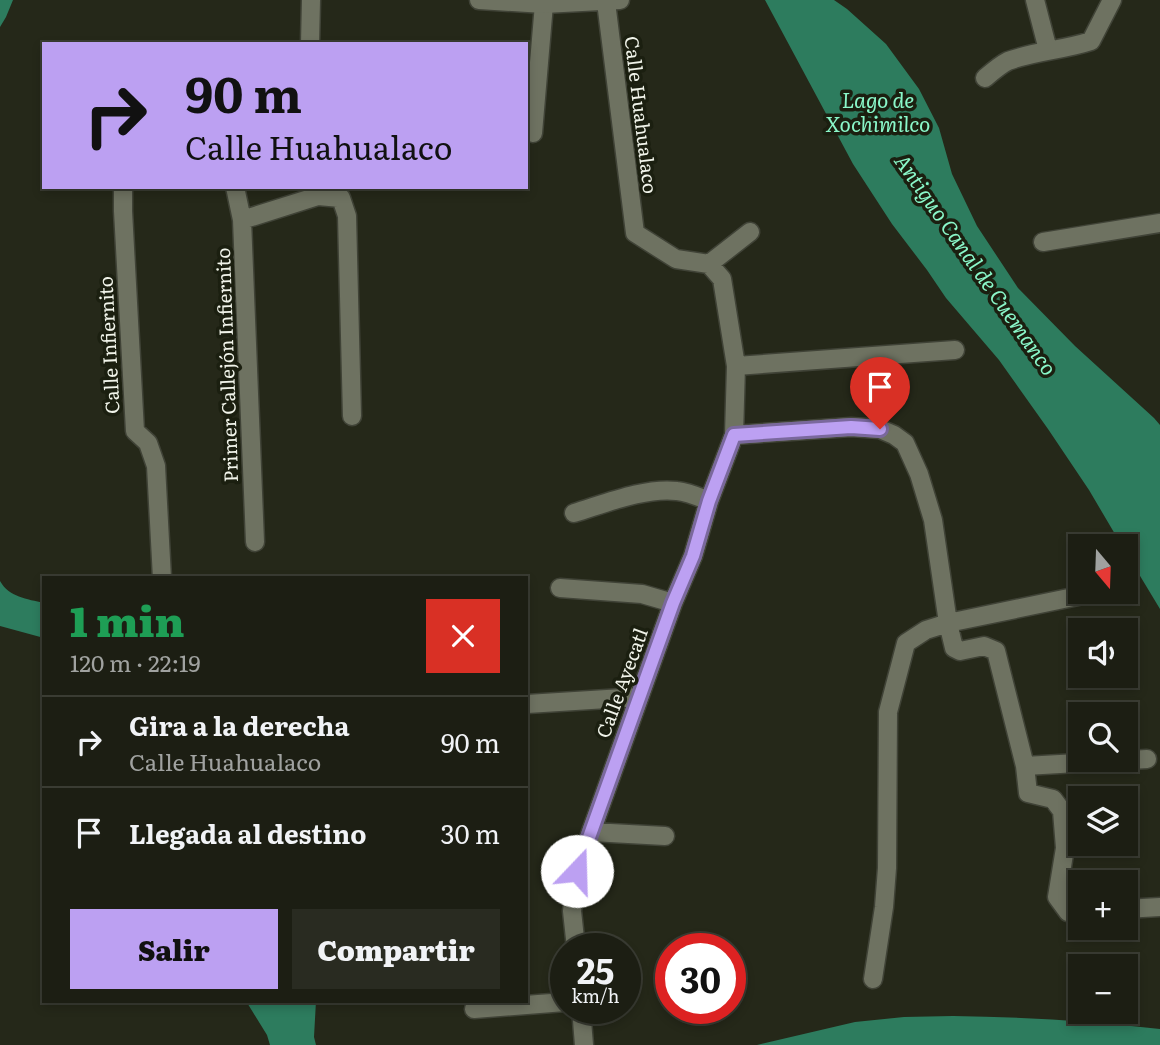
<!DOCTYPE html>
<html lang="es">
<meta charset="utf-8">
<style>
:root{--surface:#1c1e13;--page:#292b21;--text:#f1f3f6;--muted:#a0a2a0;--line:#3a3c33;--accent:#bca0f2}
body{margin:0;font-family:Literata,serif;background:var(--page);color:var(--text);height:100vh;display:flex;flex-direction:column;font-size:26px;white-space:nowrap}
*{box-sizing:border-box;margin:0}
p{font-size:23px;color:var(--muted)}
.icon{flex:none;width:38px;height:38px;fill:none;stroke:currentColor;stroke-width:2;stroke-linecap:round;stroke-linejoin:round}
.map{position:relative;flex:1;overflow:hidden}
.details{position:absolute;left:42px;top:576px;width:486px;height:427px;display:flex;flex-direction:column;background:var(--surface);border-radius:0px;box-shadow:0 4px 10px #0003,0 0 0 2px var(--line)}
.details>*{flex:none}
.guide{position:absolute;left:42px;top:42px;width:486px;height:147px;border-radius:0px;box-shadow:0 4px 10px #0003,0 0 0 2px var(--line);background:#bca0f2;color:#111;overflow:hidden}
.needle{width:46px;rotate:161deg}
.controls{position:absolute;left:1068px;top:534px;display:grid;gap:14px}
.controls a{display:grid;place-items:center;width:70px;height:70px;border-radius:0px;background:var(--surface);box-shadow:0 4px 10px #0003,0 0 0 2px var(--line);font-size:35px}
.speed{position:absolute;left:550px;top:933px;display:flex;gap:14px;font-size:35px;font-weight:700;text-align:center}
.speed>*{display:grid;place-content:center;width:91px;height:91px;border-radius:50%;background:var(--surface);box-shadow:0 4px 10px #0003,0 0 0 2px var(--line);line-height:1}
.speed small{font-size:18px;font-weight:400}
.speed .limit{border:10px solid #d22;background:#fff;color:#111}
.pin{position:absolute;display:grid;place-items:center;width:60px;height:60px;color:#fff;margin:-72px -30px;border-radius:50% 50% 50% 0;rotate:-45deg;box-shadow:0 0 7px #0007}
.pin .icon{rotate:45deg}
.me{position:absolute;width:77px;margin:-38px;rotate:21deg;stroke-linejoin:round;filter:drop-shadow(0 0 5px #0008)}
.turn{display:flex;align-items:center;gap:24px;height:147px;padding:0 28px;font-size:32px}
.turn .icon{width:91px;height:91px;stroke-width:2.5}
.turn b{display:block;font-size:49px;line-height:60px}
.round{display:grid;place-items:center;flex:none;width:74px;height:74px;border-radius:0px;background:var(--page)}
.summary{display:flex;align-items:center;justify-content:space-between;height:119px;padding:0 28px}
h1{font-size:42px;font-weight:800;line-height:52px;color:#1e9e55}
.primary-button{display:flex;gap:14px;margin-top:auto;padding:14px 28px}
.primary-button a{flex:1;height:80px;border-radius:0px;background:var(--accent);color:#111;font-size:28px;font-weight:800;line-height:80px;text-align:center}
.primary-button a+a{background:var(--page);color:var(--text)}
ul{padding:0;list-style:none}
li{display:flex;align-items:center;gap:21px;height:91px;padding:0 28px;border-top:2px solid var(--line)}
li div{flex:1}
li b{display:block;font-size:26px}
li em{font-style:normal}
.map>svg:first-child{display:block}
.water{fill:#2d7c5e}
.lines{fill:none;stroke-linecap:round;stroke-linejoin:round}
.lane-casing{stroke:#404337;stroke-width:21}
.street-casing{stroke:#404337;stroke-width:21}
.lane{stroke:#6e7261;stroke-width:18}
.street{stroke:#6e7261;stroke-width:18}
.route-casing{stroke:#7a689d;stroke-width:18}
.route{stroke:#bca0f2;stroke-width:12}
.labels{text-anchor:middle;stroke-width:7;stroke-linejoin:round;paint-order:stroke}
.street-label{font-size:19px;fill:#f1f4ea;stroke:#1b1f10}
.water-label{font-size:21px;font-style:italic;fill:#8af7c9;stroke:#1b1f10}
</style>
<div class="map">
<svg width="1160" height="1045" viewBox="0 0 1160 1045">
<rect width="100%" height="100%" fill="#252819"/>
<!-- water -->
<path class="water" d="M0,0H13L6,17L0,27Z
M765,0H834L847,9L886,44L919,89L939,128L952,174L977,226L1018,288L1075,346L1154,418L1160,425V609L1125,551V546H1122L1089,490L1048,429L999,360L946,298L927,270L892,224L853,164Z
M0,581C9,597 27,599 44,603V638L0,626Z
M246,1001H316L314,1037L316,1045H270L267,1035Z
M953,1016C1023,1017 1091,1021 1160,1029V1045H757L855,1022L904,1017Z"/>
<g class="lines">
<defs>
<path id="lane" d="M533,133L544,4"/>
<path id="street" d="M479,0L544,4L620,0
M1035,0L1048,50
M310,44L311,0
M985,78C992,72 1000,65 1008,61C1035,51 1064,50 1091,41L1112,0
M123,187V211L135,431L148,443L156,466L162,578
M235,187L242,220L255,542
M242,220L318,196L341,198L347,216L352,416
M1043,242L1160,223
M709,264L750,232
M736,366L955,350
M734,435L851,427L880,429L894,435L905,443L919,474L933,520L948,623L954,648L960,651L984,646L996,651L1025,766L1028,793L1053,799L1062,811L1065,848L1057,897L1068,912H1080
M574,513C604,504 645,487 677,491C688,492 699,497 709,501
M560,588L642,594L673,603
M527,704L639,697
M1025,766L1147,759
M592,832L665,836
M1125,909L1160,907
M576,948L572,911L577,871L673,603L693,556L709,501L734,435L736,366L722,279L709,264L676,259L635,233L606,2
M873,979L884,907L887,868L888,712L906,643L926,630L948,623L1083,595
M581,1008L584,1045
M474,1009L565,1002"/>
</defs>
<!-- lane casing -->
<use href="#lane" class="lane-casing"/>
<!-- street casing -->
<use href="#street" class="street-casing"/>
<!-- lane -->
<use href="#lane" class="lane"/>
<!-- street -->
<use href="#street" class="street"/>
</g>
<g class="lines">
<defs>
<path id="route" d="M577,871L673,603L693,556L709,501L734,435L851,427L880,429"/>
</defs>
<!-- route casing -->
<use href="#route" class="route-casing"/>
<!-- route -->
<use href="#route" class="route"/>
</g>
<g class="labels">
<!-- street labels -->
<g class="street-label">
<text transform="translate(641 115) rotate(83)" y="7">Calle Huahualaco</text>
<text transform="translate(109 345) rotate(-93)" y="7">Calle Infiernito</text>
<text transform="translate(227 365) rotate(-92)" y="7">Primer Callejón Infiernito</text>
<text transform="translate(622 683) rotate(-70)" y="7">Calle Ayecatl</text>
</g>
<!-- water labels -->
<g class="water-label">
<text x="878" y="108">Lago de<tspan x="878" dy="24">Xochimilco</tspan></text>
<text transform="translate(975 265) rotate(55)" y="7">Antiguo Canal de Cuemanco</text>
</g>
</g>
</svg>
<div class="controls">
<a><svg class="needle" viewBox="-14 -14 28 28"><path d="M0-13l5 13h-10z" fill="#e53935"/><path d="M0 13l5-13h-10z" fill="#a0a2a0"/></svg></a>
<a><svg class="icon" aria-label="sound" viewBox="0 0 24 24"><path d="M4 9h4l5-4v14l-5-4H4zM17 9q2 3 0 6"/></svg></a>
<a><svg class="icon" aria-label="search" viewBox="0 0 24 24"><circle cx="10" cy="10" r="6"/><path d="M15 15l6 6"/></svg></a>
<a><svg class="icon" aria-label="layers" viewBox="0 0 24 24"><path d="M12 4l9 5-9 5-9-5zM3 14l9 5 9-5"/></svg></a>
<a>+</a>
<a>−</a>
</div>
<div class="speed"><div>25<small>km/h</small></div><div class="limit">30</div></div>
<div class="pin" style="left:880px;top:429px;background:#d93025"><svg class="icon" aria-label="arrive" viewBox="0 0 24 24"><path d="M6 21V4h12l-3 4 3 4H6"/></svg></div>
<svg class="me" style="left:577px;top:871px" viewBox="-20 -20 40 40"><circle r="19" fill="#fff"/><path d="M0-13L10 11 0 6-10 11z" fill="#bca0f2"/></svg>
<div class="guide">
<div class="turn"><svg class="icon" aria-label="right" viewBox="0 0 24 24"><path d="M7 20v-9h11M14 6l5 5-5 5"/></svg><div><b>90 m</b>Calle Huahualaco</div></div>
</div>
<section class="details">
<div class="summary"><div><h1>1 min</h1><p>120 m · 22:19</p></div><a class="round" style="background:#d93025;color:#fff"><svg class="icon" aria-label="close" viewBox="0 0 24 24"><path d="M6 6l12 12M18 6L6 18"/></svg></a></div>
<ul>
<li><svg class="icon" aria-label="right" viewBox="0 0 24 24"><path d="M7 20v-9h11M14 6l5 5-5 5"/></svg><div><b>Gira a la derecha</b><p>Calle Huahualaco</p></div><em>90 m</em></li>
<li><svg class="icon" aria-label="arrive" viewBox="0 0 24 24"><path d="M6 21V4h12l-3 4 3 4H6"/></svg><div><b>Llegada al destino</b></div><em>30 m</em></li>
</ul>
<div class="primary-button"><a>Salir</a><a>Compartir</a></div>
</section>
</div>
